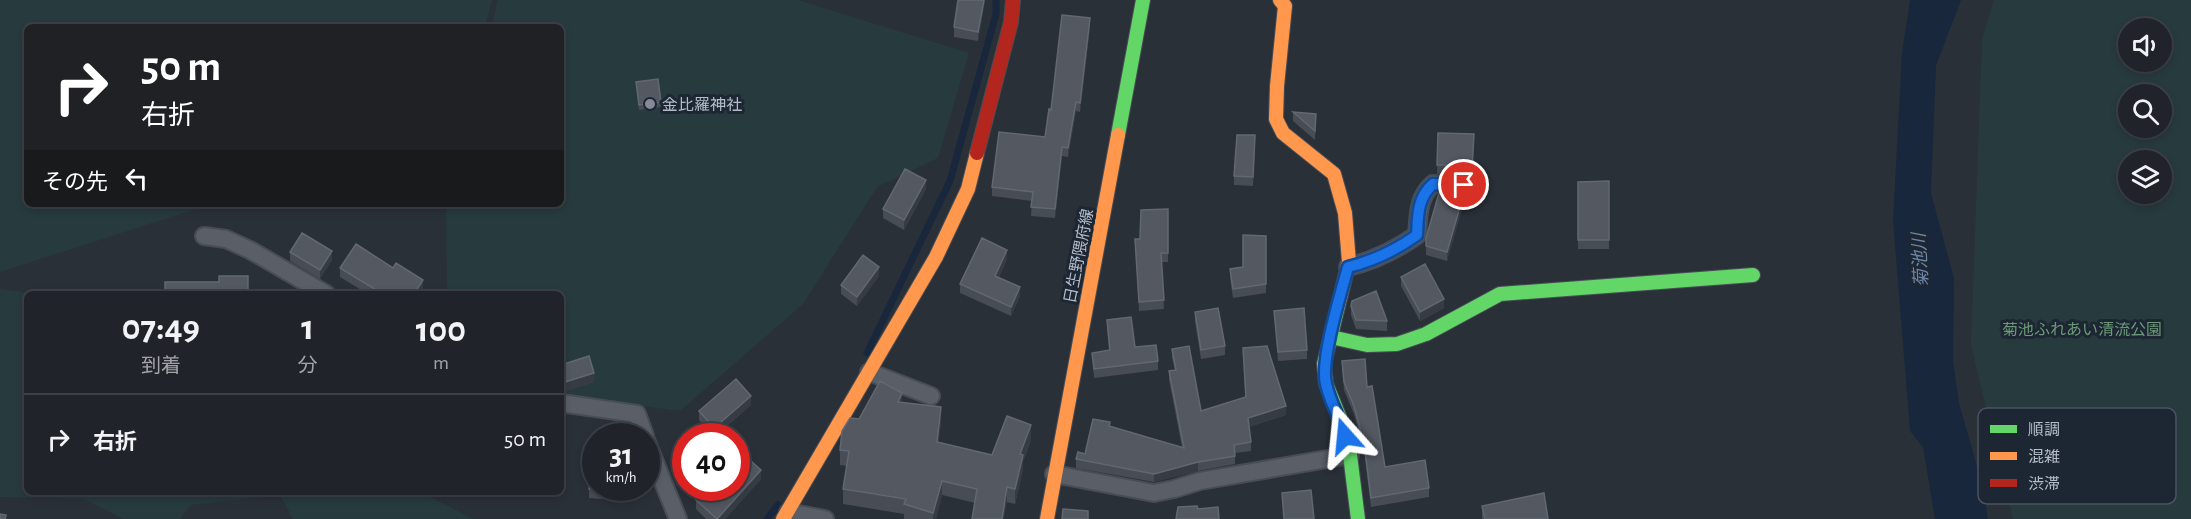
<!DOCTYPE html>
<html lang="ja">
<meta charset="utf-8">
<style>
:root{--surface:#20242a;--page:#282c32;--text:#f1f3f6;--muted:#a2a4a8;--line:#3d4147}
body{margin:0;font-family:"Alegreya Sans","Noto Sans JP",sans-serif;background:var(--page);color:var(--text);height:100vh;display:flex;flex-direction:column;font-size:22px;white-space:nowrap}
*{box-sizing:border-box;margin:0}
p{font-size:20px;color:var(--muted)}
.icon{flex:none;width:33px;height:33px;fill:none;stroke:currentColor;stroke-width:2;stroke-linecap:round;stroke-linejoin:round}
.map{position:relative;flex:1;overflow:hidden}
.details{position:absolute;left:24px;top:291px;width:540px;height:204px;display:flex;flex-direction:column;background:var(--surface);border-radius:9px;box-shadow:0 3px 9px #0003,0 0 0 2px var(--line)}
.details>*{flex:none}
.top-card{position:absolute;left:24px;top:24px;width:540px;height:183px;border-radius:9px;box-shadow:0 3px 9px #0003,0 0 0 2px var(--line);background:#202124;color:#fff;overflow:hidden}
.buttons{position:absolute;left:2118px;top:18px;display:grid;gap:12px}
.buttons a{display:grid;place-items:center;width:54px;height:54px;border-radius:50%;background:var(--surface);box-shadow:0 3px 9px #0003,0 0 0 2px var(--line);font-size:30px}
.speed{position:absolute;left:582px;top:423px;display:flex;gap:12px;font-size:30px;font-weight:700;text-align:center}
.speed>*{display:grid;place-content:center;width:78px;height:78px;border-radius:50%;background:var(--surface);box-shadow:0 3px 9px #0003,0 0 0 2px var(--line);line-height:1}
.speed small{font-size:15px;font-weight:400}
.speed .limit{border:9px solid #d22;background:#fff;color:#111}
.pin{position:absolute;display:grid;place-items:center;width:51px;height:51px;color:#fff;margin:-26px;border:3px solid #fff;border-radius:50%;box-shadow:0 2px 6px #0007}
.me{position:absolute;width:66px;margin:-33px;rotate:342deg;stroke-linejoin:round;filter:drop-shadow(0 0 4px #0008)}
.turn{display:flex;align-items:center;gap:21px;height:126px;padding:0 18px;font-size:27px}
.turn .icon{width:78px;height:78px;stroke-width:2.5}
.turn b{display:block;font-size:42px;line-height:51px}
.then{display:flex;align-items:center;height:57px;padding:0 18px;background:#0003;gap:12px;font-size:22px}
.eta{display:flex;justify-content:space-evenly;align-items:center;height:102px;text-align:center}
.eta b{font-size:36px;font-weight:700;line-height:42px}
ul{padding:0;list-style:none}
li{display:flex;align-items:center;gap:18px;height:90px;padding:0 18px;border-top:2px solid var(--line)}
li div{flex:1}
li b{display:block;font-size:22px}
li em{font-style:normal}
.map>svg:first-child{display:block}
.green{fill:#273a3e;fill-rule:evenodd}
.water{fill:#19273c}
.lines{fill:none;stroke-linecap:round;stroke-linejoin:round}
.stream{stroke:#19273c;stroke-width:7}
.street-casing{stroke:#484c55;stroke-width:20}
.fast-casing{stroke:#484c55;stroke-width:16}
.slow-casing{stroke:#484c55;stroke-width:16}
.jam-casing{stroke:#484c55;stroke-width:16}
.street{stroke:#5a5e66;stroke-width:16}
.fast{stroke:#63d668;stroke-width:14}
.slow{stroke:#ff974d;stroke-width:14}
.jam{stroke:#b3261e;stroke-width:14}
.wall{fill:#474c55}
.shaded-wall{fill:#373c44}
.building{fill:#535861;stroke:#626872;stroke-width:1.5}
.route-casing{stroke:#114b97;stroke-width:15}
.route{stroke:#1a73e8;stroke-width:10}
.poi-dot{fill:#848b96;stroke:#1d2633;stroke-width:2}
.labels{text-anchor:middle;stroke-width:6;stroke-linejoin:round;paint-order:stroke}
.poi-label{font-size:16px;fill:#b4bcc9;stroke:#1d2633;text-anchor:start}
.street-label{font-size:16px;fill:#b4bcc9;stroke:#1d2633}
.park-label{font-size:16px;fill:#6b9a76;stroke:#1d2633}
.water-label{font-size:18px;font-style:italic;fill:#6d86a8;stroke:#1d2633}
.key{fill:#1d2633;stroke:#4a5360;stroke-width:1.5}
.key-label{font-size:16px;fill:#b4bcc9}
</style>
<div class="map">
<svg width="2191" height="519" viewBox="0 0 2191 519">
<rect width="100%" height="100%" fill="#2a3038"/>
<!-- green -->
<path class="green" d="M0,0H492L485,27H27V204H260L193,210L0,272Z
M498,0H798L969,53L938,158L877,187L803,304L680,411L564,396L561,394V294H447L446,204H561V27H491Z
M1994,0H2191V519H2013L1971,345L1982,40ZM2162,28V62H2128V28ZM2162,94V128H2128V94ZM2162,160V194H2128V160Z
M0,289L35,294H27V492H421L473,519H293L280,495L191,505L180,519H123L84,499L0,497Z"/>
<!-- water -->
<path class="water" d="M1910,0H1961L1936,66L1931,193L1954,278L1953,361L1959,403L1984,491L1988,519H1935L1923,447L1910,431L1893,220L1902,52Z"/>
<g class="lines">
<!-- stream -->
<path class="stream" d="M867,353L950,181L996,14V0
M767,519L778,505"/>
<defs>
<path id="street" d="M204,236L226,239L250,250L326,294
M1348,267C1373,261 1396,250 1417,235C1419,216 1417,198 1433,184L1464,185
M869,372L931,396
M561,403L637,414L645,436
M646,440L678,519
M1054,474L1154,493L1174,489L1200,481L1350,455
M788,512L825,519"/>
<path id="fast" d="M1118,135L1143,0
M1338,306L1324,364L1326,384L1340,418L1350,455L1358,519
M1331,337L1367,345L1397,344L1426,334L1500,294L1753,275"/>
<path id="slow" d="M1280,0L1285,6L1277,86L1276,119L1283,133L1334,174L1345,213L1349,262L1338,306
M783,519L936,257L968,189L977,153
M1047,519L1118,135"/>
<path id="jam" d="M977,153L1011,22L1013,0"/>
</defs>
<!-- street casing -->
<use href="#street" class="street-casing"/>
<!-- fast casing -->
<use href="#fast" class="fast-casing"/>
<!-- slow casing -->
<use href="#slow" class="slow-casing"/>
<!-- jam casing -->
<use href="#jam" class="jam-casing"/>
<!-- street -->
<use href="#street" class="street"/>
<!-- fast -->
<use href="#fast" class="fast"/>
<!-- slow -->
<use href="#slow" class="slow"/>
<!-- jam -->
<use href="#jam" class="jam"/>
</g>
<!-- wall -->
<path class="wall" d="M985,0L978,41L954,37V27Z
M1090,27L1080,112L1076,111L1068,157L1062,156L1055,218L1031,216L1032,201L992,196V187L1045,137L1051,110Z
M636,82L661,102V107L639,110Z
M1293,112L1316,123L1315,140L1293,121Z
M1438,133L1474,134L1472,179L1464,175L1437,174Z
M1255,145L1253,186L1234,185V176Z
M1609,181V249H1578V182Z
M926,189L904,230L883,218V209Z
M1466,195L1447,261L1426,255V238Z
M1168,209V262H1162L1164,309L1139,311L1135,239H1140Z
M1266,236V293L1233,298L1230,278V269L1243,267Z
M290,252L332,260L320,279L290,261Z
M1007,259L999,277L1020,296L1011,316L960,293V284Z
M340,268L423,289L420,294H368L340,277Z
M879,276L857,306L841,294V285Z
M1401,277L1444,308L1420,321L1401,286Z
M1351,306L1387,321V331L1356,329L1351,315Z
M1274,311L1307,350V359L1278,361Z
M1195,312L1225,346V355L1201,359L1195,321Z
M1107,320L1135,347L1158,361V370L1094,378L1092,353L1109,351L1107,329Z
M1243,348L1286,415L1249,427L1251,442V451L1235,453V464L1198,471L1154,482L1076,468V459L1085,454L1182,447L1169,380V371L1175,370L1172,358V349L1201,411L1245,397Z
M1342,361L1367,387L1385,467L1429,488V497L1371,507L1364,451L1354,414L1344,390Z
M561,365L594,382L565,391L561,375Z
M902,402L941,422L938,442L992,455L1031,440L1023,462V469L1015,504L1007,502L975,503L942,495L936,519H904V514L843,504V489L847,466L840,465V450L859,419Z
M751,405L715,436H713L699,420V411Z
M761,479L725,519H706L696,509V500Z
M596,488H615L614,500L589,498V489Z
M1482,506L1548,519H1482Z"/>
<!-- shaded-wall -->
<path class="shaded-wall" d="M984,0H985V2L978,41V32Z
M1090,18V27L1080,112V103Z
M1076,102V111L1068,157V148Z
M1062,147V156L1055,218V209Z
M926,180V189L904,230V220Z
M1466,186V195L1447,261V252Z
M1007,250V259L995,285V276Z
M332,251V260L320,279V270Z
M879,267V276L857,306V297Z
M423,280V289L420,294H414Z
M1020,287V296L1011,316V307Z
M1444,299V308L1420,321V312Z
M594,373V382L565,391V382Z
M902,393V408L898,402Z
M751,396V405L714,436V428Z
M1286,406V415L1248,427V418Z
M941,407V422L937,456V442Z
M1031,425V440L1023,462V469L1015,504V489L1020,454Z
M1198,462V471L1154,482V474Z
M761,470V479L725,519H717Z
M942,481V495L936,519H933V513Z
M1007,487V502L1004,519H1002Z"/>
<!-- building -->
<path class="building" d="M958,0H984L978,32L954,27Z
M1062,15L1090,18L1080,103L1076,102L1068,148L1062,147L1055,209L1031,207L1033,192L992,187L999,132L1045,137L1049,109L1051,110Z
M658,79L661,102L639,105L636,82Z
M1293,112L1316,114L1315,131Z
M1438,133L1474,134L1472,170L1464,165H1437Z
M1237,135H1255L1253,177L1234,176Z
M905,169L926,180L904,220L883,209Z
M1609,181V240H1578V182Z
M1441,186H1466L1447,252L1426,246V238Z
M1168,209V253H1161L1164,300L1139,302L1135,239H1140L1141,210Z
M302,233L332,251L320,270L290,252Z
M1243,235L1266,236V284L1233,289L1230,269L1243,267Z
M982,238L1007,250L995,276L1020,287L1011,307L960,284Z
M356,244L393,268L396,263L423,280L414,294H376L378,291L340,268Z
M863,255L879,267L857,297L841,285Z
M1425,264L1444,299L1420,312L1401,277Z
M219,276H248V294H165V282H219Z
M1376,291L1387,321L1356,320L1351,306L1352,301Z
M1218,308L1225,346L1201,350L1195,312Z
M1304,308L1307,350L1278,352L1274,311Z
M1131,317L1135,347L1156,345L1158,361L1094,369L1092,353L1110,350L1107,320Z
M1189,346L1201,411L1246,397L1243,348L1267,346L1286,406L1248,418L1251,442L1234,445L1235,456L1198,462L1154,474L1076,459L1078,452L1085,454L1093,419L1110,422L1109,426L1184,448L1169,371L1176,370L1172,349Z
M589,356L594,373L565,382L561,365Z
M1365,359L1367,387L1372,386L1385,467L1425,460L1429,488L1371,498L1364,443L1354,406L1344,382L1342,361Z
M736,379L751,396L714,428L699,411Z
M880,381L902,393L898,402L941,407L937,442L992,455L1007,416L1031,425L1020,454L1023,455L1015,489L1007,487L1002,519H972L977,489L942,481L933,513L904,504L906,499L843,489L849,451L840,450L842,431L850,418L859,419Z
M593,447H596V488H614V491L589,489Z
M740,451L761,470L717,519L696,500L707,488H736V455Z
M1311,490L1314,519H1284L1282,493Z
M1544,493L1548,519H1485L1482,506Z
M1197,506L1198,509L1218,507L1219,519H1176L1178,507Z
M1063,509L1088,511V519H1062Z
M0,514L6,515L5,519H0Z"/>
<g class="lines">
<defs>
<path id="route" d="M1345,436C1340,418 1330,402 1326,384C1320,360 1341,293 1348,267C1373,261 1396,250 1417,235C1418,216 1417,198 1433,184L1464,185"/>
</defs>
<!-- route casing -->
<use href="#route" class="route-casing"/>
<!-- route -->
<use href="#route" class="route"/>
</g>
<!-- markers -->
<circle class="poi-dot" cx="650" cy="104" r="6"/>
<g class="labels">
<!-- poi labels -->
<g class="poi-label">
<text x="662" y="110">金比羅神社</text>
</g>
<!-- street labels -->
<g class="street-label">
<text transform="translate(1078 256) rotate(-79)" y="6">日生野隈府線</text>
</g>
<!-- park labels -->
<g class="park-label">
<text x="2082" y="335">菊池ふれあい清流公園</text>
</g>
<!-- water labels -->
<g class="water-label">
<text transform="translate(1920 260) rotate(-93)" y="6">菊池川</text>
</g>
</g>
<!-- legend -->
<rect x="1978" y="408" width="198" height="96" rx="9" class="key"/>
<rect x="1990" y="425" width="27" height="8" fill="#63d668"/>
<rect x="1990" y="452" width="27" height="8" fill="#ff974d"/>
<rect x="1990" y="479" width="27" height="8" fill="#b3261e"/>
<g class="key-label">
<text x="2028" y="435">順調</text>
<text x="2028" y="462">混雑</text>
<text x="2028" y="489">渋滞</text>
</g>
</svg>
<div class="buttons">
<a><svg class="icon" aria-label="sound" viewBox="0 0 24 24"><path d="M4 9h4l5-4v14l-5-4H4zM17 9q2 3 0 6"/></svg></a>
<a><svg class="icon" aria-label="search" viewBox="0 0 24 24"><circle cx="10" cy="10" r="6"/><path d="M15 15l6 6"/></svg></a>
<a><svg class="icon" aria-label="layers" viewBox="0 0 24 24"><path d="M12 4l9 5-9 5-9-5zM3 14l9 5 9-5"/></svg></a>
</div>
<div class="speed"><div>31<small>km/h</small></div><div class="limit">40</div></div>
<div class="pin" style="left:1464px;top:185px;background:#d93025"><svg class="icon" aria-label="arrive" viewBox="0 0 24 24"><path d="M6 21V4h12l-3 4 3 4H6"/></svg></div>
<svg class="me" style="left:1345px;top:436px" viewBox="-20 -20 40 40"><path d="M0-17L14 15 0 8-14 15z" fill="#1a73e8" stroke="#fff" stroke-width="4"/></svg>
<div class="top-card">
<div class="turn"><svg class="icon" aria-label="right" viewBox="0 0 24 24"><path d="M7 20v-9h11M14 6l5 5-5 5"/></svg><div><b>50 m</b>右折</div></div>
<div class="then">その先<svg class="icon" aria-label="left" viewBox="0 0 24 24"><path d="M17 20v-9H6M10 6l-5 5 5 5"/></svg></div>
</div>
<section class="details">
<div class="eta">
<div><b>07:49</b><p>到着</p></div>
<div><b>1</b><p>分</p></div>
<div><b>100</b><p>m</p></div>
</div>
<ul>
<li><svg class="icon" aria-label="right" viewBox="0 0 24 24"><path d="M7 20v-9h11M14 6l5 5-5 5"/></svg><div><b>右折</b></div><em>50 m</em></li>
</ul>
</section>
</div>
